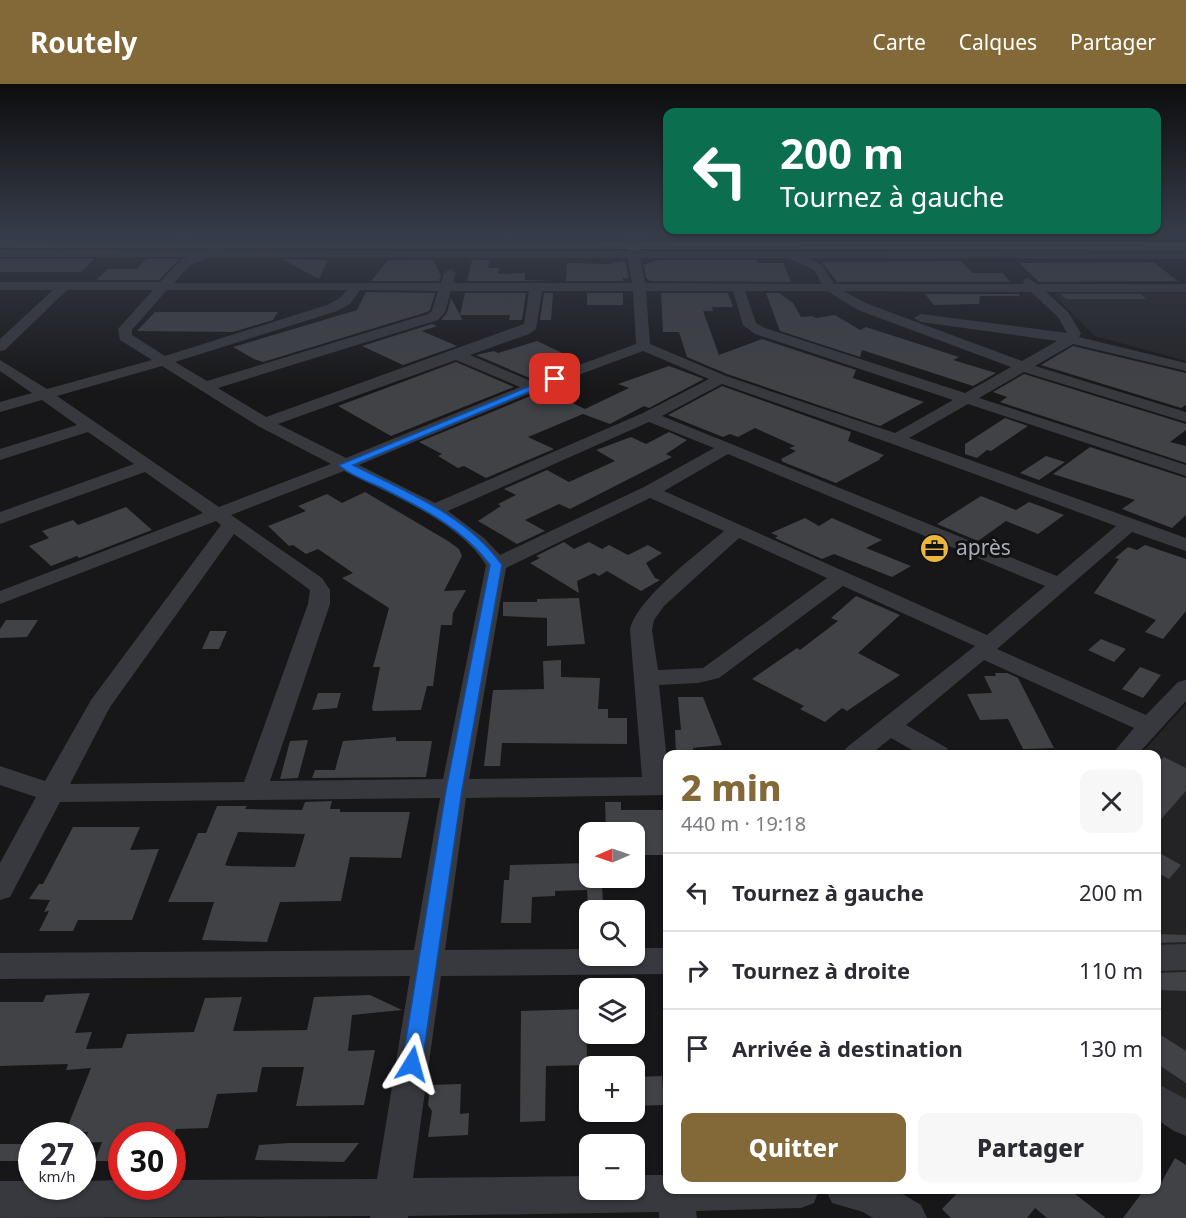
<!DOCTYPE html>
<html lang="fr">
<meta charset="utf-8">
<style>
:root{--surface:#fff;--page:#f7f7f7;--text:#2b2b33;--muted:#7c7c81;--line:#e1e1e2;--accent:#826937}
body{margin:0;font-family:"Noto Sans",sans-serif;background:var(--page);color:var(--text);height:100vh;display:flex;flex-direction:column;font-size:22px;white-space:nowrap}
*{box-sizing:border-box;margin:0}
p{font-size:20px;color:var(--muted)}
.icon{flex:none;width:33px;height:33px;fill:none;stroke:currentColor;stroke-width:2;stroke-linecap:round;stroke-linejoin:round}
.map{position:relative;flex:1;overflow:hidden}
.details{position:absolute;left:663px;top:666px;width:498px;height:444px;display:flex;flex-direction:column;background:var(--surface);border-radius:12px;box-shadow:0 2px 4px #0004}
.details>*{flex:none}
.banner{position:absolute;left:663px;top:24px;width:498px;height:126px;border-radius:12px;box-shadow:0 2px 4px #0004;background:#0b6e4f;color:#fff;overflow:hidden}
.needle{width:39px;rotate:268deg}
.tools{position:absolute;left:579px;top:738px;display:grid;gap:12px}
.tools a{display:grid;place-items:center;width:66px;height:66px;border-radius:12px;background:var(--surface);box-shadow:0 2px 4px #0004;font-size:30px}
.speed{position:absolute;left:18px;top:1038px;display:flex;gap:12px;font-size:30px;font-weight:700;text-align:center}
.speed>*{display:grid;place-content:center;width:78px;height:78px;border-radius:50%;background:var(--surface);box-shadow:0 2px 4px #0004;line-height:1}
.speed small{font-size:15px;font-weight:400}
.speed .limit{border:9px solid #d22;background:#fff;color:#111}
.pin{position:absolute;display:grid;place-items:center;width:51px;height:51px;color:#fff;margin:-26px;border-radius:12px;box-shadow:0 3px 9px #0006}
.me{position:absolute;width:66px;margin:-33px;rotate:8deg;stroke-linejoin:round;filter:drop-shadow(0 0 4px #0008)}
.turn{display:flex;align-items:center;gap:21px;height:126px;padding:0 18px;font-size:27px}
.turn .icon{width:78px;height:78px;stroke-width:2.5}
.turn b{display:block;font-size:42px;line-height:51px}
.round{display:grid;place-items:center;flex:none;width:63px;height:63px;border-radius:12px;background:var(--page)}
.overview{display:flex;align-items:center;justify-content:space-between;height:102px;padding:0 18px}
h1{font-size:36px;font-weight:800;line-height:45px;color:var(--accent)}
.button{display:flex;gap:12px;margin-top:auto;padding:12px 18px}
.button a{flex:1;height:69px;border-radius:12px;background:var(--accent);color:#fff;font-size:24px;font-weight:800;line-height:69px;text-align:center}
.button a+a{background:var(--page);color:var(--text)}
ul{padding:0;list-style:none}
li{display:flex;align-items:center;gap:18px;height:78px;padding:0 18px;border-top:2px solid var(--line)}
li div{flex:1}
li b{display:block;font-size:22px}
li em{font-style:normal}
header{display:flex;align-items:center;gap:36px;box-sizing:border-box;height:84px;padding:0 30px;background:var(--accent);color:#fff}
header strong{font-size:28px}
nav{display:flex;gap:33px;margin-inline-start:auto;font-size:21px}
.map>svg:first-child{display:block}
.built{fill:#232326}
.building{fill:#414246;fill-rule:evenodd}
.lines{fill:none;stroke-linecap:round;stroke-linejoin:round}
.minor{fill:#38393e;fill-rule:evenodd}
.major{fill:#54565d;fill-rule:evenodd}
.route{fill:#1a73e8;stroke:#114b97;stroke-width:1.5}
.labels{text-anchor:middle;stroke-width:6;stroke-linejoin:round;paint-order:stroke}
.poi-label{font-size:21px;fill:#aaaeb8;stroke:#121214;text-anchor:start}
</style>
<header>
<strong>Routely</strong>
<nav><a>Carte</a><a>Calques</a><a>Partager</a></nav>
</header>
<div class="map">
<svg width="1186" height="1134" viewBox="0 0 1186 1134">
<rect width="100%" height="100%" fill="#171719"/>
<!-- built -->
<path class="built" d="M1057,209H1186V277L1095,252L1054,211Z
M1186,620V1026L1157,1006L1156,670H1141Z"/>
<!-- building -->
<path class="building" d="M0,175H94L81,188H0Z
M146,175H179L159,196H96L108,185H137Z
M282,175H285L328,176L319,195Z
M388,176H433L441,192L439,197H371Z
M472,176H490L488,184H499L498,190L525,189V196L554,197H467Z
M657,176H757L758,179H783L791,198L650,197L646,194L644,181Z
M625,177L629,194H623V197H566L567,179L608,180Z
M961,177L972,189H1003L1010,198H837L822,178Z
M1153,178L1178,197L1039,198L1019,179Z
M366,208L435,209L430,226L427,228L263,278L254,275L233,263L357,226Z
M465,209H526L522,236H509L510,231H460L462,236H441L447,229L451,214L460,231Z
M544,209H553L551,236H540Z
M587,209H623V221H587Z
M661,209H728L733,223H712L713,227H703L719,271L762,255L856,286L853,294L924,318L880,342L727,290L687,273L679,248H663Z
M766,209H779L793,219L801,233L812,232L816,234L835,231L860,246L866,243L959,273L953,276L996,289L973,302L862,266L860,273L780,247Z
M925,210H1019L1020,212H980L979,220L934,221Z
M1061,210H1141L1146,215H1066Z
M155,228H278L273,236L233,248L137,247Z
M432,240L437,242L422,247L457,262L403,281L362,262Z
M537,257L579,277L532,295L476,271L494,267L498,269Z
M1073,262L1186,289V321L1181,324L1041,281Z
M456,278L514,303L391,352L338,322Z
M669,282L704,295L649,324L644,322L610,340L583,330L528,353L554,365L486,394L464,382L458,384L438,372L442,370L419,358L545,306L585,325L629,304L618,300Z
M1024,290L1186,340V346L1170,358L1186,362V379L1000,318L1007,313L993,308Z
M722,302L851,348L848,357L884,371L879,375H881L836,399L783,378L781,375L796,367L789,364L795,362L755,344L738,353L730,350L723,353L668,331Z
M1005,334L1028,342L991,367L987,366L977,374L965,370V360Z
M669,348L687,356L666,370L672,373L570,425L559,420L525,436L545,447L517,460L478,437L501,422L498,420L516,411L504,405L547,386L569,398L615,377L596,366L631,353L646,360Z
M1090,363L1186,394V431L1172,444L1122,425L1135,416L1053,390Z
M1046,372L1065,378L1039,396L1020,389Z
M365,408L448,457L459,465L462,472L444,507L466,506L453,529L452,541H441L433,602H427L421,626L373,627L372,624L380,583H373L389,524L342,494L353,489L318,465L306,470L293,461L289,462L268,442L306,427L298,422L327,410L342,419Z
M981,412L1016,426L1029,418L1064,431L1038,450L1006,437L978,457L937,440Z
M126,423L152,446L79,474L77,472L51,482L29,462L49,454L42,447L73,436L78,441Z
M805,434L819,442L832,434L882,456L866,464L911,482L892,493L834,470L822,475L775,454L778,452L771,449Z
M564,458L574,465L589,458L602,465L609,461L628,471L648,461L662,469L646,479L655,494L660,496L641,507L607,487L599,492L594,489L577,497L579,509L530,479L540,474L536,472Z
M1145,461L1186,475V527L1163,555L1145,548L1156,536L1094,509L1119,475L1115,474L1128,463L1137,466Z
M856,512L900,531L858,569L900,591L847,627L842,624L825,638L800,625L804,622L752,595L797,564L800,566L838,537L831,534Z
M579,514L585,560L547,562V534L503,532V518H537V515Z
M6,536H38L27,553L0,554V545Z
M210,547H227L219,565H202Z
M1101,555L1126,565L1114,578L1088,566Z
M561,576V593L600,594L598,625H608V634H627V660L502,659L500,682H484L493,606L544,605L543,577Z
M1140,583L1161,591L1143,614L1122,605Z
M995,589H1007L1018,594L1054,664L1023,665L1008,635L980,636L967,610L992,609L984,592H996Z
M318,609H341L337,624L312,626Z
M678,613H703L722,661L693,664V670H676L675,646H681Z
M396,653V657H432L426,693L312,694L315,686H335L343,657Z
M308,656L298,694L280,695L290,657Z
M1164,673L1186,684V707L1156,741V681Z
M332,717L330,725H340V728H410L401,774L350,773L341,817L280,818L267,858L202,856L214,818H168L198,749H206L217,722H247L245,725L302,726L305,718ZM238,748L305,750L295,783L229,782L225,781Z
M605,718H621V726H668V771H644L643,748H606Z
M73,743H140L130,766L159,765L132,836H78L73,847H39L49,827L44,828L50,816L29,815L39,800H43Z
M1156,767L1181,781L1169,795L1156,788Z
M590,779V799H602L603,820H588L587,806L555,807V812L532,813L531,839H501L504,796H509L510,781Z
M1156,850L1186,851V858L1156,859Z
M1186,888V907L1156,906V889Z
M90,909L75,949L92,948L86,965L122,964L127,950L194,948L205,914L242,913L233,947L307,946L314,913L370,911L402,926L352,931L348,967L375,966L364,1021L296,1022L304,983H262L257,1008L217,1010L208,1044L176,1045L174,1052H122L116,1077H95L102,1058L84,1059L88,1048L65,1049L91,984L66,986L68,980L0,982V918H43L46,911Z
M586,925L587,981L546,982L545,1037L520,1038L521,927Z
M1156,948L1186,967V999L1156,979Z
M662,992L664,1021L634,1022V1005L639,1004L638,993Z
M461,1000L460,1030L469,1029L468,1051L428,1053L432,1027L428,1021L430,1001Z
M289,1059H359L344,1078L255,1076L259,1061Z
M0,1060H26L19,1077H0Z
M1175,1074L1186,1081V1134H1123L1144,1106H1157Z
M960,1106H1070L1106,1134H1047L1035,1124L1027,1134H951L942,1125Z"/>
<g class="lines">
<!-- minor -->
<path class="minor" d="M182,149H194L180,163H172L170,161Z
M630,149H641L639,167H1186V175L806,174L822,181L834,200H1023L1024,195L1028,194L1037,200H1186V208H1046L1068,228L1081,249L1079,253L1186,279V287L1073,260L1035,282L1186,328V338L1024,288L979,314L1186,381V392L968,320L909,354L1186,454V467L1132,448L997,565L1146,631L1178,598L1186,596V617L1138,670H1112L1134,644L984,576L906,641L947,664L950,670H919L891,654L871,670H843L846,664L975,562L843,502L719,594L698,599L659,601L668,686V711L466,714L445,866L590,865V872H634V864H668V890L441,892L413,1094L590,1092V1106H634V1091H668V1106H819L814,1119L801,1124L696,1127L697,1134H659V1128L408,1132V1134H370V1132L0,1134V1097H32V1102H82V1097L122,1096V1102H172V1096L377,1095L410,892L0,895V869L414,866L440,714L60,718L10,813L0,816V779L36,713L0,701V682L45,697L91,616L221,441L216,437L0,520V507L203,429L145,388L0,440V428L134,380L88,348L0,376V365L77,341L42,316L0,328V318L32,309L0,287V276L47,305L152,276L120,256L118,245L153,206H67L5,266L0,267V255L53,206H0V198H160L182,175L189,173H0V165L207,166L222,158L228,161L222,166L628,167ZM210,173L628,174L632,199H453L456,189L450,185L444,189L441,199H174L190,181ZM640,174H788L814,186L822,200L645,199ZM167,206H347L340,214L327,221L165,272L132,251V246ZM360,206L438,207L432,227L428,230L207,297L175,278L337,227L350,220ZM451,207H529L524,240L266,333L218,304L438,236L445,228ZM542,207H633L636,260L533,298L470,271L529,250L536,245ZM646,207H733L743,241L755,250L953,316L895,349L726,292L650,260ZM745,207H827L858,226L1011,283L965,309L765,244L756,239ZM843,207L1031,208L1058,233L1067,249L921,230L914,234L921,238L1057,257L1022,277L868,220ZM643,267L709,295L643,329L435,419L359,381L538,306ZM456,276L520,303L346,374L278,340ZM162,282L258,342L331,380L219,423L57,312ZM722,300L890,359L1116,442L1057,492L662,332ZM649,338L714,364L644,403L500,471L484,454L448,427ZM728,370L1045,502L987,551L664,407ZM344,387C389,410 459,437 486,481L443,695L270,697L330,520V506L322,494L231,431ZM650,414L724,447C699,469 636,515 630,546L642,693L469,695L506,484ZM234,450L310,506L308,520L244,698L70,700L110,623ZM739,454L827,494L703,584L658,586L652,546L654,536L664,522Z
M1186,860V886L1156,887V861Z
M1156,999L1186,1015V1052L1174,1047L1156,1035Z
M826,1106H896L921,1121L927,1134H873L863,1128L832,1119Z"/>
<!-- major -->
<path class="major" d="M0,156L1186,158V166L0,164Z"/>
</g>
<!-- sky -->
<linearGradient id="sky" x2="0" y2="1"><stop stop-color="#0d0d0e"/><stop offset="0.49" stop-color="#363c49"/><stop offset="1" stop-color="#363c49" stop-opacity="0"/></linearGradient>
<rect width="1186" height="307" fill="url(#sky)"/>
<!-- route -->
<path class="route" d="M552,293L560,295L353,381C406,408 467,431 502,481L462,706L422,980L419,987L412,990L405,987L402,980L446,706L490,481C463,444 420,423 380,403C367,397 349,391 339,381Z"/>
<!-- icons -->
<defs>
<symbol id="office-disc" viewBox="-11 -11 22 22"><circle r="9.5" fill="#ecb53c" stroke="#121214"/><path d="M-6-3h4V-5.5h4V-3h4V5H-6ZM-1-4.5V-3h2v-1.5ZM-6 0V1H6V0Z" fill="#111"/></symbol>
</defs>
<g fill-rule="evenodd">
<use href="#office-disc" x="918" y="448" width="33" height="33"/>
</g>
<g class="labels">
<!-- poi labels -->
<g class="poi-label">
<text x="956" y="471">après</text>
</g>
</g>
</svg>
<div class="tools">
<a><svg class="needle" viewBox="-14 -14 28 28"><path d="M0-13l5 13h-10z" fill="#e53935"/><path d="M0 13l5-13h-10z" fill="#7c7c81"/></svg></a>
<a><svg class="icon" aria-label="search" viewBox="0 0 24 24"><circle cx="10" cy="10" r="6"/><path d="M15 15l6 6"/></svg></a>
<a><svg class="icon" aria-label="layers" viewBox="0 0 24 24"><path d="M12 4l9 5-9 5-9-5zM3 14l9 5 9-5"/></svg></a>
<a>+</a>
<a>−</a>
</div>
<div class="speed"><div>27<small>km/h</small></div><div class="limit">30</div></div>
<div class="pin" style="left:555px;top:295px;background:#d93025"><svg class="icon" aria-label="arrive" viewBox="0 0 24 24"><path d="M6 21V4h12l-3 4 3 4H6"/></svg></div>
<svg class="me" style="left:412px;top:980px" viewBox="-20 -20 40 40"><path d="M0-17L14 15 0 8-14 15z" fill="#1a73e8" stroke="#fff" stroke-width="4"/></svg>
<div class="banner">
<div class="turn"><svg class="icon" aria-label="left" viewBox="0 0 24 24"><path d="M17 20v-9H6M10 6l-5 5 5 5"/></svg><div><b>200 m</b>Tournez à gauche</div></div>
</div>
<section class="details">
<div class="overview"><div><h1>2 min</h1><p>440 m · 19:18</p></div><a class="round"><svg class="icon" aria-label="close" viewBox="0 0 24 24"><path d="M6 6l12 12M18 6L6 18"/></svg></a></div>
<ul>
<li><svg class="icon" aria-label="left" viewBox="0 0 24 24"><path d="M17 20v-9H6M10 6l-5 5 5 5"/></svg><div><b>Tournez à gauche</b></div><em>200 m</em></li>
<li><svg class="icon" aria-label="right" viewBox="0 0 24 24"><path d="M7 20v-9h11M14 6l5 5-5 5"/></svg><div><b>Tournez à droite</b></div><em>110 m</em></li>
<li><svg class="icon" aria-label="arrive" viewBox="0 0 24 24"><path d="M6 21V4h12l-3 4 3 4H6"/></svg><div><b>Arrivée à destination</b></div><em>130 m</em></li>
</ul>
<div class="button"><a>Quitter</a><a>Partager</a></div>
</section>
</div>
